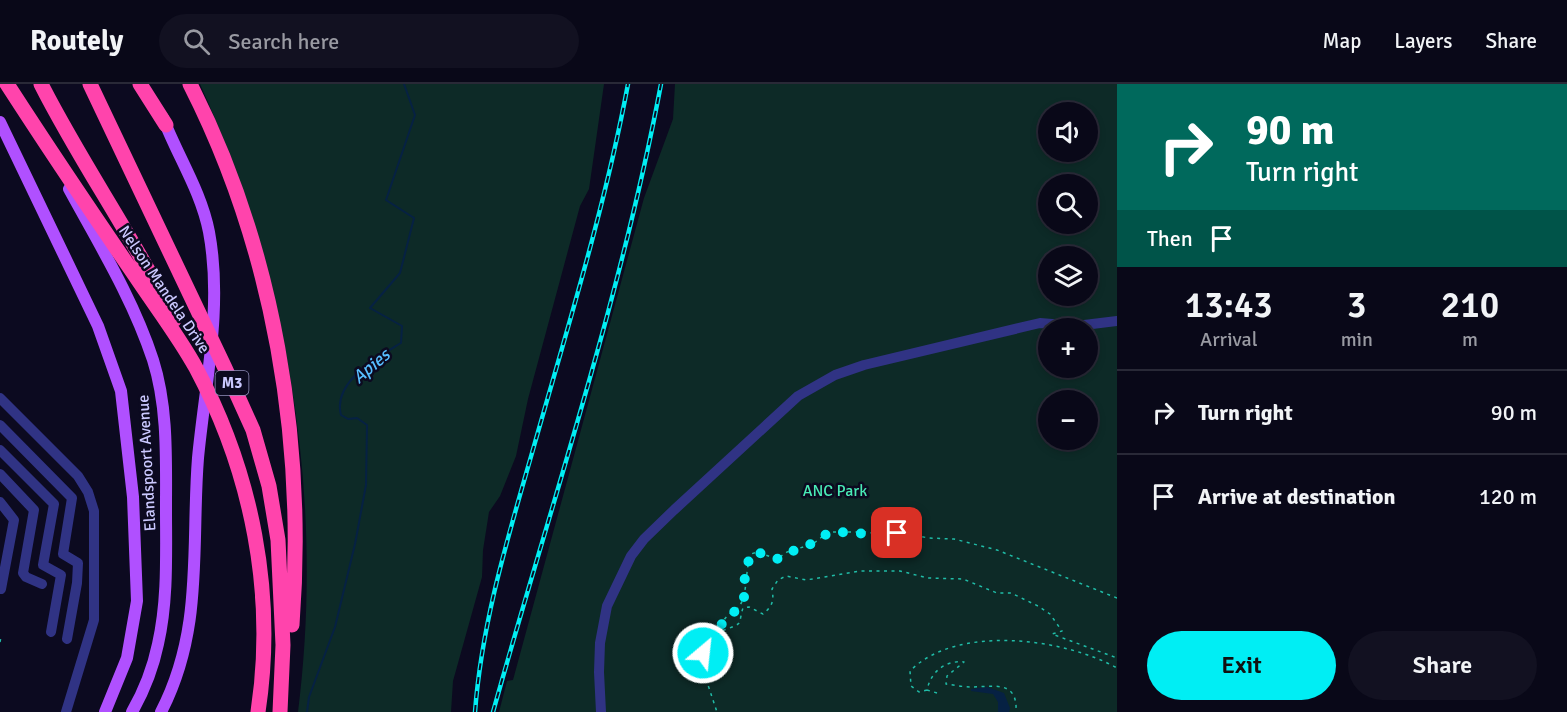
<!DOCTYPE html>
<meta charset="utf-8">
<style>
:root{--surface:#090818;--page:#121121;--text:#f1f3f6;--muted:#999aa2;--line:#292937;--accent:#00eef4}
body{margin:0;font-family:Signika,sans-serif;background:var(--page);color:var(--text);height:100vh;display:flex;flex-direction:column;font-size:22px;white-space:nowrap}
*{box-sizing:border-box;margin:0}
p{font-size:20px;color:var(--muted)}
.icon{flex:none;width:33px;height:33px;fill:none;stroke:currentColor;stroke-width:2;stroke-linecap:round;stroke-linejoin:round}
.map{position:relative;flex:1;overflow:hidden}
.side{display:flex;flex-direction:column;background:var(--surface);width:450px}
.side>*{flex:none}
.top-card{background:#00695c;color:#fff;overflow:hidden}
.buttons{position:absolute;left:1038px;top:18px;display:grid;gap:12px}
.buttons a{display:grid;place-items:center;width:60px;height:60px;border-radius:50%;background:var(--surface);box-shadow:0 3px 9px #0003,0 0 0 2px var(--line);font-size:30px}
.pin{position:absolute;display:grid;place-items:center;width:51px;height:51px;color:#fff;margin:-26px;border-radius:12px;box-shadow:0 3px 9px #0006}
.me{position:absolute;width:66px;margin:-33px;rotate:28deg;stroke-linejoin:round;filter:drop-shadow(0 0 4px #0008)}
.turn{display:flex;align-items:center;gap:21px;height:126px;padding:0 30px;font-size:27px}
.turn .icon{width:78px;height:78px;stroke-width:2.5}
.turn b{display:block;font-size:42px;line-height:51px}
.then{display:flex;align-items:center;height:57px;padding:0 30px;background:#0003;gap:12px;font-size:22px}
.eta{display:flex;justify-content:space-evenly;align-items:center;height:102px;text-align:center}
.eta b{font-size:36px;font-weight:600;line-height:42px}
.button{display:flex;gap:12px;margin-top:auto;padding:12px 30px}
.button a{flex:1;height:69px;border-radius:36px;background:var(--accent);color:#111;font-size:24px;font-weight:600;line-height:69px;text-align:center}
.button a+a{background:var(--page);color:var(--text)}
ul{padding:0;list-style:none}
li{display:flex;align-items:center;gap:18px;height:84px;padding:0 30px;border-top:2px solid var(--line)}
li div{flex:1}
li b{display:block;font-size:22px}
li em{font-style:normal}
header{display:flex;align-items:center;gap:36px;box-sizing:border-box;height:84px;padding:0 30px;background:var(--surface);border-bottom:2px solid var(--line)}
header strong{font-size:28px}
nav{display:flex;gap:33px;margin-inline-start:auto;font-size:21px}
.search{width:420px;height:54px;background:var(--page);display:flex;align-items:center;gap:15px;box-sizing:border-box;padding:0 21px;border-radius:33px;color:var(--muted);font-size:22px}
main{display:flex;flex:1;min-height:0}
.map>svg:first-child{display:block}
.green{fill:#0d2a27;fill-rule:evenodd}
.water{fill:#062143}
.lines{fill:none;stroke-linecap:round;stroke-linejoin:round}
.stream{stroke:#062143;stroke-width:2}
.path{stroke:#20bca7;stroke-width:1.5;stroke-dasharray:3 4.5;stroke-linecap:butt}
.minor{stroke:#303384;stroke-width:10}
.major{stroke:#b050ff;stroke-width:12}
.highway{stroke:#ff44ac;stroke-width:15}
.rail-casing{stroke:#00eef4;stroke-width:4.5}
.rail{stroke:#0c0a20;stroke-width:2;stroke-dasharray:7;stroke-linecap:butt}
.route{stroke:#00eef4;stroke-width:10;stroke-dasharray:0 18}
.labels{text-anchor:middle;stroke-width:5;stroke-linejoin:round;paint-order:stroke}
.shield{fill:#0c0a20;stroke:#9290bc;stroke-width:1.5}
.shield-label{font-size:15px;font-weight:bold;fill:#cbc9ff}
.street-label{font-size:16px;fill:#cbc9ff;stroke:#0c0a20}
.park-label{font-size:16px;fill:#49ebb6;stroke:#0c0a20}
.water-label{font-size:18px;font-style:italic;fill:#57beff;stroke:#0c0a20}
</style>
<header>
<strong>Routely</strong>
<div class="search"><svg class="icon" aria-label="search" viewBox="0 0 24 24"><circle cx="10" cy="10" r="6"/><path d="M15 15l6 6"/></svg>Search here</div>
<nav><a>Map</a><a>Layers</a><a>Share</a></nav>
</header>
<main>
<div class="map">
<svg width="1117" height="628" viewBox="0 0 1117 628">
<rect width="100%" height="100%" fill="#0c0a20"/>
<!-- green -->
<path class="green" d="M200,0H604L589,105L580,122L528,315L516,372L500,412L489,428L483,466L482,493L453,597L451,628H298C325,413 289,197 200,0Z
M675,0H1117V628H499L507,597L513,596L644,114L673,35ZM1048,28H1088V68H1048ZM1048,100H1088V140H1048ZM1048,172H1088V212H1048ZM1048,244H1088V284H1048ZM1048,316H1088V356H1048Z"/>
<!-- water -->
<path class="water" d="M987,603L1004,609L1010,624L1009,628H998V618L993,610L971,607V605Z"/>
<g class="lines">
<!-- stream -->
<path class="stream" d="M307,628L309,613L335,543L355,460L366,401L367,341L357,334L348,335L341,331C332,298 377,274 401,259L402,242L370,224L400,189L414,134L386,116L415,31L404,0"/>
<!-- path -->
<path class="path" d="M1117,514L997,466L954,455L928,454L906,449L886,451L866,448H828L813,460L787,468L777,475L757,468L751,470C744,487 749,513 737,525C735,527 732,528 729,530C723,536 721,542 712,546L711,551C717,548 738,542 739,539C741,535 741,529 743,524L749,523L763,530C773,522 774,516 772,505L778,496L786,492L806,496L860,487H900L928,494L963,495L997,509H1011L1038,522L1050,530L1062,547L1052,550L1117,574
M711,552L703,569L705,592L717,628
M0,558L1,553
M927,606L919,608L911,602L910,587C956,540 1064,554 1117,584
M937,609L927,606C931,587 946,576 964,578L947,592L946,600C954,601 963,603 971,603C992,603 1018,595 1016,628"/>
<!-- minor -->
<path class="minor" d="M0,314L78,392L88,408L94,427V536L66,628
M0,341L72,414L63,470L78,479L77,499L67,555
M0,366L54,420L43,481L61,491L51,548
M0,390L34,426L23,489L26,493L42,500
M0,418L14,436L1,505
M601,628L599,588L600,559L607,522L631,472L644,455L674,426L798,312L835,291L864,281L1040,239L1076,242L1117,237"/>
<!-- major -->
<path class="major" d="M0,38L98,242L121,307L133,413L137,517L127,574L105,628
M69,105C99,160 133,215 153,276C168,323 166,375 166,425C166,470 168,516 158,560C153,584 144,607 132,628
M161,628C204,545 191,463 198,374C205,300 223,223 209,148C201,107 178,73 163,34"/>
<!-- highway -->
<path class="highway" d="M7,0C49,65 92,129 136,193C156,223 179,253 196,284C252,389 276,510 258,628
M41,0C82,81 135,155 174,236
M90,0L225,284L253,346L269,402L278,456L283,561L280,628
M140,0L166,41
M190,0C274,165 306,358 292,541"/>
<defs>
<path id="rail" d="M475,628C482,536 509,450 534,362C568,242 605,123 628,0
M493,628C551,420 621,213 661,0"/>
</defs>
<!-- rail casing -->
<use href="#rail" class="rail-casing"/>
<!-- rail -->
<use href="#rail" class="rail"/>
</g>
<g class="lines">
<!-- route -->
<path class="route" d="M703,569L712,546L722,540L730,530L736,527L744,513L745,488L751,470L757,468L777,475C788,468 799,465 811,460C821,457 825,447 836,448C856,448 877,453 897,449"/>
</g>
<g class="labels">
<!-- shield labels -->
<rect class="shield" x="215.5" y="287" width="33" height="24" rx="4.5"/>
<g class="shield-label">
<text x="232" y="304">M3</text>
</g>
<!-- street labels -->
<g class="street-label">
<text transform="translate(165 205) rotate(56)" y="6">Nelson Mandela Drive</text>
<text transform="translate(146 379) rotate(-93)" y="6">Elandspoort Avenue</text>
</g>
<!-- park labels -->
<g class="park-label">
<text x="835" y="412">ANC Park</text>
</g>
<!-- water labels -->
<g class="water-label">
<text transform="translate(371 282) rotate(-40)" y="6">Apies</text>
</g>
</g>
</svg>
<div class="buttons">
<a><svg class="icon" aria-label="sound" viewBox="0 0 24 24"><path d="M4 9h4l5-4v14l-5-4H4zM17 9q2 3 0 6"/></svg></a>
<a><svg class="icon" aria-label="search" viewBox="0 0 24 24"><circle cx="10" cy="10" r="6"/><path d="M15 15l6 6"/></svg></a>
<a><svg class="icon" aria-label="layers" viewBox="0 0 24 24"><path d="M12 4l9 5-9 5-9-5zM3 14l9 5 9-5"/></svg></a>
<a>+</a>
<a>−</a>
</div>
<div class="pin" style="left:897px;top:449px;background:#d93025"><svg class="icon" aria-label="arrive" viewBox="0 0 24 24"><path d="M6 21V4h12l-3 4 3 4H6"/></svg></div>
<svg class="me" style="left:703px;top:569px" viewBox="-20 -20 40 40"><circle r="17" fill="#00eef4" stroke="#fff" stroke-width="3"/><path d="M0-11L8 9 0 5-8 9z" fill="#fff"/></svg>
</div>
<section class="side">
<div class="top-card">
<div class="turn"><svg class="icon" aria-label="right" viewBox="0 0 24 24"><path d="M7 20v-9h11M14 6l5 5-5 5"/></svg><div><b>90 m</b>Turn right</div></div>
<div class="then">Then<svg class="icon" aria-label="arrive" viewBox="0 0 24 24"><path d="M6 21V4h12l-3 4 3 4H6"/></svg></div>
</div>
<div class="eta">
<div><b>13:43</b><p>Arrival</p></div>
<div><b>3</b><p>min</p></div>
<div><b>210</b><p>m</p></div>
</div>
<ul>
<li><svg class="icon" aria-label="right" viewBox="0 0 24 24"><path d="M7 20v-9h11M14 6l5 5-5 5"/></svg><div><b>Turn right</b></div><em>90 m</em></li>
<li><svg class="icon" aria-label="arrive" viewBox="0 0 24 24"><path d="M6 21V4h12l-3 4 3 4H6"/></svg><div><b>Arrive at destination</b></div><em>120 m</em></li>
</ul>
<div class="button"><a>Exit</a><a>Share</a></div>
</section>
</main>
